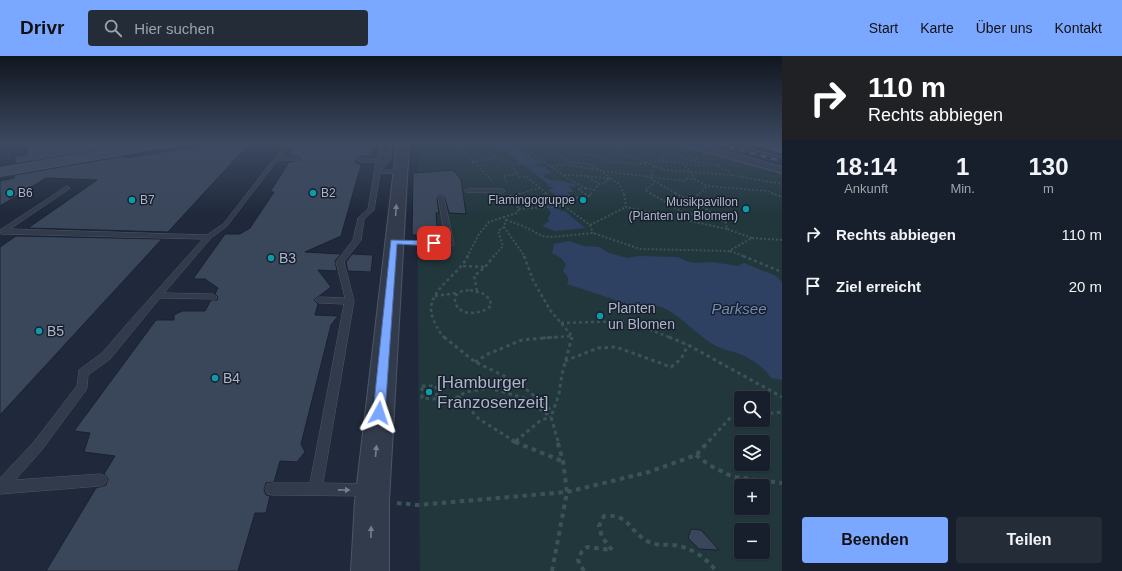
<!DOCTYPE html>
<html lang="de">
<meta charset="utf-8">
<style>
:root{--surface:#171f2c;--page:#242c38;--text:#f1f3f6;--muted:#9ea2a9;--line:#363d48;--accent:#7aa7ff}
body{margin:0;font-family:Helvetica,sans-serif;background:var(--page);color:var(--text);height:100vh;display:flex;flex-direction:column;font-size:15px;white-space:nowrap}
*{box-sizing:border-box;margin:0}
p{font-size:13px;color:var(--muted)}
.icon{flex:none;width:22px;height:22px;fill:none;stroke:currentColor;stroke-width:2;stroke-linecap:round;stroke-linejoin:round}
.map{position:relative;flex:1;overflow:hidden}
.side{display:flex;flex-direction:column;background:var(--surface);width:340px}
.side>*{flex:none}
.guide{background:#202124;color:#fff;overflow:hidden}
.controls{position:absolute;left:734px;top:335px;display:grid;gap:8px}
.controls a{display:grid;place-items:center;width:36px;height:36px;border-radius:4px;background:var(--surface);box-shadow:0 1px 3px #0004,0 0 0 1px var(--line);font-size:20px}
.pin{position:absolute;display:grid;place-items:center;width:34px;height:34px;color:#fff;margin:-17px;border-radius:8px;box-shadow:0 2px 6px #0006}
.me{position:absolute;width:44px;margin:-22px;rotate:5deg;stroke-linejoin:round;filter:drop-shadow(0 0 3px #0008)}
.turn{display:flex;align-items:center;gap:14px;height:84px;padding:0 20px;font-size:18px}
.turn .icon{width:52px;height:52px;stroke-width:2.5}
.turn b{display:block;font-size:28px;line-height:34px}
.eta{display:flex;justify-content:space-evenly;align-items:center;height:68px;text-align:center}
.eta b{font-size:24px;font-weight:700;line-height:28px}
.cta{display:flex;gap:8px;margin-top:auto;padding:8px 20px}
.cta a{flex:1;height:46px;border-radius:4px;background:var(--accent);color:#111;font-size:16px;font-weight:700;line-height:46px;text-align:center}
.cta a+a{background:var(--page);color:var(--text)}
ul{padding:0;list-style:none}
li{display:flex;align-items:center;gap:12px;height:52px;padding:0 20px}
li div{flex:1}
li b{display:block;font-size:15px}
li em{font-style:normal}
header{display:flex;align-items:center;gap:24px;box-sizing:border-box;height:56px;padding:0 20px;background:var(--accent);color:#111}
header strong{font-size:19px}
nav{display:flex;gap:22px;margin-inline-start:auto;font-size:14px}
.search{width:280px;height:36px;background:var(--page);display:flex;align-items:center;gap:10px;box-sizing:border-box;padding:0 14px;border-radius:4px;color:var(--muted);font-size:15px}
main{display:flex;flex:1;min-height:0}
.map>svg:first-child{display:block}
.green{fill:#21373c;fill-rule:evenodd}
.water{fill:#2f4162}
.building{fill:#3a475b;stroke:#1a2231}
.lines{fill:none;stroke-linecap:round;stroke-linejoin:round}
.service-casing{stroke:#4d5665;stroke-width:1}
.minor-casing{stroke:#4d5665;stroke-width:2}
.tertiary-casing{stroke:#4d5665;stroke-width:2}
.secondary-casing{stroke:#4d5665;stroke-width:2}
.primary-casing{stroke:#3c4454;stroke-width:2}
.path-far4{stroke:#3b5356;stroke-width:1.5;stroke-dasharray:2 2;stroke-linecap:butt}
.path-far3{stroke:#3b5356;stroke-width:2;stroke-dasharray:2 2;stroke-linecap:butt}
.path-far2{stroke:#3b5356;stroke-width:2.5;stroke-dasharray:3 3;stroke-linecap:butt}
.path-far1{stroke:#3b5356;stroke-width:3;stroke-dasharray:3.5 3.5;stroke-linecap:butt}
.path{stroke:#3b5356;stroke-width:4;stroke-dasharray:4.5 4.5;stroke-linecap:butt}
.service{fill:#323b4b;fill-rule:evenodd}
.minor{fill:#323b4b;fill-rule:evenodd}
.tertiary{fill:#323b4b;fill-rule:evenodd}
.secondary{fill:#404a5e;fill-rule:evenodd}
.primary{fill:#505a6b;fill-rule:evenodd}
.tram{stroke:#545f72;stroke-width:1}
.rail-casing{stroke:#545f72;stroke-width:3}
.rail{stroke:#18202f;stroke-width:2;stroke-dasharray:5.5;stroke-linecap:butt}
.oneway{fill:#767f8f}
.route{fill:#7aa7ff;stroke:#4f6da6}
.culture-dot{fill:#0f9aa8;stroke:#18202f;stroke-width:1.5}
.labels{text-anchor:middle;stroke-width:3;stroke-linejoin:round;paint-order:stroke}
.far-poi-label{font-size:12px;fill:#adb6c7;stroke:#18202f;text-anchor:start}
.poi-label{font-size:14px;fill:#adb6c7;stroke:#18202f;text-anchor:start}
.water-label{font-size:15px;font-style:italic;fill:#728ab2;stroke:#18202f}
.near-poi-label{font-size:17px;fill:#adb6c7;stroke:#18202f;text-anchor:start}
</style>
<header>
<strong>Drivr</strong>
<div class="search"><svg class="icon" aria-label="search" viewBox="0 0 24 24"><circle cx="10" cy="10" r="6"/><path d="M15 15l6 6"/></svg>Hier suchen</div>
<nav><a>Start</a><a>Karte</a><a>Über uns</a><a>Kontakt</a></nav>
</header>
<main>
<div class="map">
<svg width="782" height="515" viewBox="0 0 782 515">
<rect width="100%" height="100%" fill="#1f293b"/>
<!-- green -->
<path class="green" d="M420,87H676L782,117V515H420L417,126ZM741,342H763V364H741ZM741,386H763V408H741ZM741,430H763V452H741ZM741,474H763V496H741Z"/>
<!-- water -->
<path class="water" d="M495,87H511L520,95L532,98H523L525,100L530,99C538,106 537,104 545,107L536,108L540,111H547L546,113L552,117L545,118L543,120C549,125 554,124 562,125C566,125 568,128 574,128L577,131L568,130L574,136H567L572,140L564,141L567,144L559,145L562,149L555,150L561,155H565L585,172L555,175L542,170L549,165L548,162L551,157L546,149L545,144L555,139L548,134L554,132L548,130V128L524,109H517L514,107H518L517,104L499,90H494L491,88Z
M569,185L584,190L599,191L609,197L627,202L639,200L678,201L686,205L694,207L712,206L738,210L744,207L776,220L782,226V324L771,322C764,311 752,303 740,298C732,295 724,294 716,290C698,280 684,263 666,253L658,250L637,251L567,228C570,222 567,220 563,215L566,208L561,202L552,197L554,188Z"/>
<!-- building -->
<path class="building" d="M28,87H118L120,91L15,108L16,100L27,99Z
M223,87H250L168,176L28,172L97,124L46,122L0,150V125L14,122V119L124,100L125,102Z
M297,87H374L372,100H360L356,104L357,106H355L361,109L341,180L305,196L341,198L335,205L337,215L318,214L331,231L314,244L318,248L315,259L338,260L331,269L301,388L305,396L297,406L280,405L274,426L266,427L264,434L266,439L270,440L266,457H255L238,515H46L96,432L106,429L108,423L104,418L115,400L84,396L90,377L74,375L156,264H174V259L182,255H205L211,244H217L218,241L215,238L218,232L205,223H193L225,178H240L250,172L274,136H270L289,106L300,104V102L297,100L288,99Z
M453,114L461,123L466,158L449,157L445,142L440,139L437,142L439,157H436L438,184L416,182V179H412L413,117Z
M16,180L162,183L0,359V191Z
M422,191H439V200L421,204Z
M352,198L373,199L371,216L348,215L346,206Z
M691,473L701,474L719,494L699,493L688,482Z"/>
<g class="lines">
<defs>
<path id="service" d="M287,87H291L282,101H296L299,103L298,104H279L276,106L227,170L211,182L164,237L213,238L217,241L216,243L160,242L110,303L88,319L87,331L86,334L41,395L15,424L100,418L105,420L107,424L105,428L100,430L0,438V422L33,387L77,330L79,314L102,297L127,268L203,183L1,178L0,174L67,130L70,132L69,133L10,173L207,179L223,168Z
M380,87H384L381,107L385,103L388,87H392L391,103L381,114H399L402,116L399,118L380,117L374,154L364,163L361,184L344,206L354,245L323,427L367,428L372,429L374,434L372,439L367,440L272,439L267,438L265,433L267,428L272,427H310L344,248L319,247L315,244L319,241L345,242L336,206L353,184L358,162L368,153L376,106H360L357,104L360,102L377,103Z
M468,133H502L505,135L502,137L466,136L465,135Z
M441,140L444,142L454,188L453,190L391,188V184H394L446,186L438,142Z"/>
<path id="minor" d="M125,87H135L138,93L136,95H130Z
M679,87H695L782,111V117L681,89Z"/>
<path id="tertiary" d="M397,87H409L389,445V515H351L355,445Z"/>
<path id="secondary" d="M150,87H177L175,89L171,90L0,120V112Z"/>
<path id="primary" d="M754,87H773L782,89V97L756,89Z"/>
</defs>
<!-- service casing -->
<use href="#service" class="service-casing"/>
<!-- minor casing -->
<use href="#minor" class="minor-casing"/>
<!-- tertiary casing -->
<use href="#tertiary" class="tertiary-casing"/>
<!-- secondary casing -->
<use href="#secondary" class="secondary-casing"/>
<!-- primary casing -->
<use href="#primary" class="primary-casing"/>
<!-- path-far4 -->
<path class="path-far4" d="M440,87L462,94
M463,87L462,94L493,126
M487,87L492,92L495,102L511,108L517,116L515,117L520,121L526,120L547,138
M518,87L567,122L585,132L578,133L585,138
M543,87L570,106L591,109L601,115L684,125L687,123H694L707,130L767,135L774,138
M565,87L584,98L595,99L606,106L648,108
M580,87L601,89L604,87
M596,87L665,114L731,119L782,128
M628,87L640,93L630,99
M637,87L650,92L676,98L691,105L718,109
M617,93L626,87
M688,100L698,104L697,102
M8,103L11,87
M661,105L663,100L668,101
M472,106L495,102
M646,106H675L703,110
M682,107L692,117L694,123
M564,108L601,115L611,123
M720,108L717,110L729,115L731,119
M654,110L651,123L677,138
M552,111L565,108
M564,119L586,120L599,128H605V125L611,123L619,128L624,138
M587,120L610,123
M507,126L503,120L516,118
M585,132L594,134
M519,138L540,132
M591,138L599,128
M651,138L645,134L656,126
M699,138L707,130"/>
<!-- path-far3 -->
<path class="path-far3" d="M545,137L561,150
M650,137L687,159
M675,137L683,141L693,143L700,137
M771,137L782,141
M510,140L522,137
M589,140L592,137
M509,142L516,147L519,153L517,157L504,161L506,164L504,171L525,201
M693,143L716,160
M564,150L590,169L593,177
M519,153L564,150L575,142L589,140L584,137
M682,163L727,173
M506,164L523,170L542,180L552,181L593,177L640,193L729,195L752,182L727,173L726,167L716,161L704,158H692L681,163L626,151L624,137
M590,169L626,151
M752,182L782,184
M730,195L746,201
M467,201L479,178L489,166L504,161
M493,201L503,190L498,175L504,171"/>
<!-- path-far2 -->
<path class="path-far2" d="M524,200L533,224L550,254L572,280L571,282
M743,200L782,216
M463,210L484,211
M470,234L482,237L490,243L491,250C479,260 453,261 455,240L462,235Z
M477,235L474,220L485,211L494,200
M435,240L457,237
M561,267L628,265L671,282
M445,282C440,278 438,273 435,267C419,238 456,223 468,200
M543,282L572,280"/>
<!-- path-far1 -->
<path class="path-far1" d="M444,281L475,306L519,327L552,355
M669,281L688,289L782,341
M565,305L598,292L616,291L671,311L681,303L688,289
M475,306L488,298L522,284L556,281
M422,330H436L437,343L422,342Z
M437,340L442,344L449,346L466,336L489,332L524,342L551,361
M458,340L479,363L514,385
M763,358L782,356
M516,385L541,364L551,361
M558,385L551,361L559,338L562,318L572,281
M709,385L731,361L741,360"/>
<!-- path -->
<path class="path" d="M512,384L515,386L517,384
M515,386L562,405
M696,399L709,409L733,421L782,427
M397,447L418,449L567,436L649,416L696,399L710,384
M552,515L567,436L563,405L557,384
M584,515L578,504L582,495L587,491L612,494L602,481L599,470L604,460C630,458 628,474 647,485C656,490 663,488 672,489C689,490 706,501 716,515"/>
<!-- service -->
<use href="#service" class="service"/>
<!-- minor -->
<use href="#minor" class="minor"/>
<!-- tertiary -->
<use href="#tertiary" class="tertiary"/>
<!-- secondary -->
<use href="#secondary" class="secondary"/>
<!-- primary -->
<use href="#primary" class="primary"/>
<!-- tram -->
<path class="tram" d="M727,87L782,101"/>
<defs>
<path id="rail" d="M713,87L782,105"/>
</defs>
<!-- rail casing -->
<use href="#rail" class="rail-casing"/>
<!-- rail -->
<use href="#rail" class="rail"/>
</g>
<!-- one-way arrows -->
<defs><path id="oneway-solid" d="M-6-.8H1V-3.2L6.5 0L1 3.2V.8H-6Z"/></defs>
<g class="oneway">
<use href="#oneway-solid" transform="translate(396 154) rotate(-86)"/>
<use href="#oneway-solid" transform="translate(376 395) rotate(-85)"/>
<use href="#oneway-solid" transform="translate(344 434) rotate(1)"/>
<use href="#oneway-solid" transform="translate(371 476) rotate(-89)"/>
</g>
<!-- sky -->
<linearGradient id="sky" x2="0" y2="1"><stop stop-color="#111720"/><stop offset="0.55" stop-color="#3c4960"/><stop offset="1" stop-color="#3c4960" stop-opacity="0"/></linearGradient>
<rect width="782" height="159" fill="url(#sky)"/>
<!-- route -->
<path class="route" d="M391,184L434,185L438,187L434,190L397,188L385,357L383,360L379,361L375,360L373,357Z"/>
<!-- markers -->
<g class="culture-dot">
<circle cx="10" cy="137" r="4"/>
<circle cx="313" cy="137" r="4"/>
<circle cx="132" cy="144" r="4"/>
<circle cx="583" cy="144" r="4"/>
<circle cx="746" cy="153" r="4"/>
<circle cx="271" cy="202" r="4"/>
<circle cx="600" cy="260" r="4"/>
<circle cx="39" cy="275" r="4"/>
<circle cx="215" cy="322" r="4"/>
<circle cx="429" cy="336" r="4"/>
</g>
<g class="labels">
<!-- far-poi labels -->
<g class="far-poi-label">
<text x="18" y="141">B6</text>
<text x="321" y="141">B2</text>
<text x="140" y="148">B7</text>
<text x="575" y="148" text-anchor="end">Flamingogruppe</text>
<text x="738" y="150" text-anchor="end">Musikpavillon<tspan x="738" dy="14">(Planten un Blomen)</tspan></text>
</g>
<!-- poi labels -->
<g class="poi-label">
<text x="279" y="207">B3</text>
<text x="608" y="257">Planten<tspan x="608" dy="16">un Blomen</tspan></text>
<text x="47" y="280">B5</text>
<text x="223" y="327">B4</text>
</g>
<!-- water labels -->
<g class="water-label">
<text x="739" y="258">Parksee</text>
</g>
<!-- near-poi labels -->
<g class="near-poi-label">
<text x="437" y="332">[Hamburger<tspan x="437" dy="20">Franzosenzeit]</tspan></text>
</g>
</g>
</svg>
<div class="controls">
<a><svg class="icon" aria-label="search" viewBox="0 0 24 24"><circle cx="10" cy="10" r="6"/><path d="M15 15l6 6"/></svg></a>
<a><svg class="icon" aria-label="layers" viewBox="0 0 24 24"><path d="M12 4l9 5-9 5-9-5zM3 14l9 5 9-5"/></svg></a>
<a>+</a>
<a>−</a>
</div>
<div class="pin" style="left:434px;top:187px;background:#d93025"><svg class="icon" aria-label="arrive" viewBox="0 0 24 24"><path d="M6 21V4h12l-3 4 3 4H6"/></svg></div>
<svg class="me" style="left:379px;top:357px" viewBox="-20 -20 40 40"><path d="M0-17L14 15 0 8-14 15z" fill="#7aa7ff" stroke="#fff" stroke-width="4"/></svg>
</div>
<section class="side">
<div class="guide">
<div class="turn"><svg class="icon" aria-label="right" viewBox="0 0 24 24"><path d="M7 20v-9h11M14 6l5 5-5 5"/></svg><div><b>110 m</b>Rechts abbiegen</div></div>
</div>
<div class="eta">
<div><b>18:14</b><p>Ankunft</p></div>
<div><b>1</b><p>Min.</p></div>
<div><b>130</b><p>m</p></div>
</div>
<ul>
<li><svg class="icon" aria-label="right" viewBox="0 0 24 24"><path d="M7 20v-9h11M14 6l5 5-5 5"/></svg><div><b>Rechts abbiegen</b></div><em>110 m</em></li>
<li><svg class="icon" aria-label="arrive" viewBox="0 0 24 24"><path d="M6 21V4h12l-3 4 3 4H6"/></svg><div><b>Ziel erreicht</b></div><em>20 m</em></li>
</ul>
<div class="cta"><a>Beenden</a><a>Teilen</a></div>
</section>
</main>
